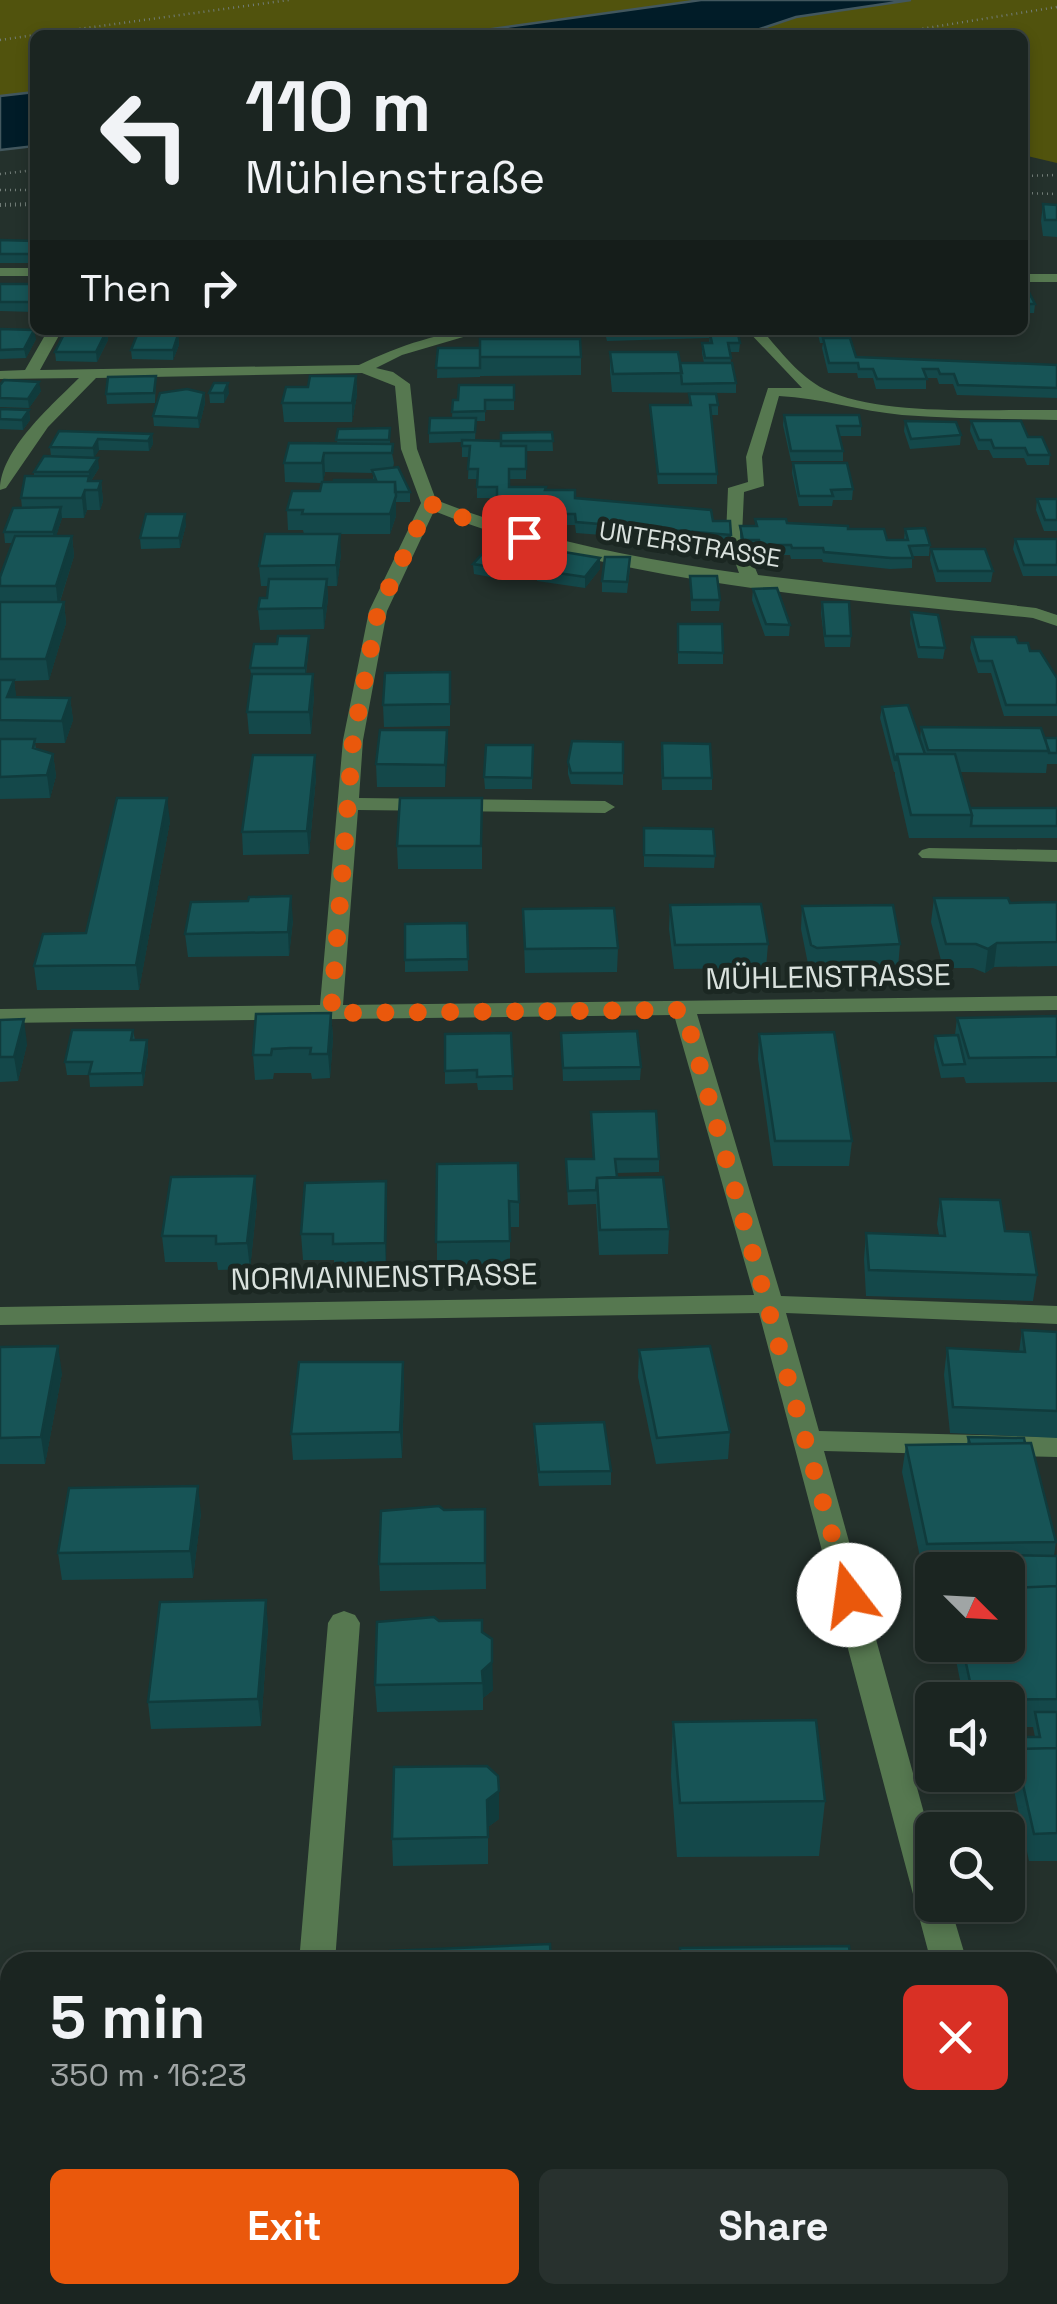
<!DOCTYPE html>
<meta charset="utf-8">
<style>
:root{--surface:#1b2521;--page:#28312e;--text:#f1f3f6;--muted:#a0a5a5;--line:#39423f;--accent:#ea580c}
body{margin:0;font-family:"Space Grotesk",sans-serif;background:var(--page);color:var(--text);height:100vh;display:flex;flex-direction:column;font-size:38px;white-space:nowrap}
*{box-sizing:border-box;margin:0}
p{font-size:32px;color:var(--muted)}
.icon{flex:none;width:55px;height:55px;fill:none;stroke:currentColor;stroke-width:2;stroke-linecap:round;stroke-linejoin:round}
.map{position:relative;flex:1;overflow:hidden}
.sheet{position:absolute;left:0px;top:1952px;width:1058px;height:352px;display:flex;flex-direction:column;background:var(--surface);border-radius:30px 30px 0 0;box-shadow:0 5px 15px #0003,0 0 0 2px var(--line)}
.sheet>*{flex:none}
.banner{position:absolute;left:30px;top:30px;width:998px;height:305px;border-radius:15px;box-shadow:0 5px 15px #0003,0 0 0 2px var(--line);background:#1b2521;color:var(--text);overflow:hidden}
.needle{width:65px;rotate:114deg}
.fabs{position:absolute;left:915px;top:1552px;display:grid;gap:20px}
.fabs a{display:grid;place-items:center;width:110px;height:110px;border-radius:15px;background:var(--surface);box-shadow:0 5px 15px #0003,0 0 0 2px var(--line);font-size:50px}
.pin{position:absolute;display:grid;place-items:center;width:85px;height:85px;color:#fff;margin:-42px;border-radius:20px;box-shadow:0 5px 15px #0006}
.me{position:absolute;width:110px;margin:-55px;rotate:345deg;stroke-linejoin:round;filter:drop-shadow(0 0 8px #0008)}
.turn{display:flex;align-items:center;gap:35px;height:210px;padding:0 50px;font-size:45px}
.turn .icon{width:130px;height:130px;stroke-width:2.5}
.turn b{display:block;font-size:70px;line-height:85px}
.then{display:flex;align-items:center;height:95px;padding:0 50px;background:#0003;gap:20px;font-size:38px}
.round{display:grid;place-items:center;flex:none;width:105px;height:105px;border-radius:15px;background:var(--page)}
.summary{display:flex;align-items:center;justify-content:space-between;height:170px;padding:0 50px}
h1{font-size:60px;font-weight:700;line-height:75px}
.primary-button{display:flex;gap:20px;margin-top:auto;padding:20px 50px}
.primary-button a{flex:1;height:115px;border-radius:15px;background:var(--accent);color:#fff;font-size:40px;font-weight:700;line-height:115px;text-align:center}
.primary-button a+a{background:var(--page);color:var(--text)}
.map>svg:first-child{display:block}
.green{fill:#51530d}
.water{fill:#011c28;stroke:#42575e;stroke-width:2.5}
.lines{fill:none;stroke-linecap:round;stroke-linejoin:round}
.path-far1{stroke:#727d78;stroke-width:2.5;stroke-dasharray:1 4;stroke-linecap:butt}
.path{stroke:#727d78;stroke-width:4;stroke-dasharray:1 4;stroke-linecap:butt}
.minor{fill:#567850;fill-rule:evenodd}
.wall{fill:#14484a;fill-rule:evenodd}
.shaded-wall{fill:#103b3c}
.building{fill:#175456;stroke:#103b3c;stroke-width:2.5}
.route{stroke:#ea580c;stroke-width:18;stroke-dasharray:0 32.4}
.labels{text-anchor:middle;stroke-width:10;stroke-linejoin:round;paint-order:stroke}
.far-street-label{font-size:25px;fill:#d9e1dd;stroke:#1b2722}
.street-label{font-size:30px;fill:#d9e1dd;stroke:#1b2722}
</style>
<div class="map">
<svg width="1057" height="2304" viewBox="0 0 1057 2304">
<rect width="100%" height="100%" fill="#24312c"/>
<!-- green -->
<path class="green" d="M0,0H701L449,35H35V92L0,96Z
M911,0H1057V163L1023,155L1022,35H742L796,17Z"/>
<!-- water -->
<path class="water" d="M701,0H911L796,17L742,35H449Z
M35,92V146L0,150V96Z"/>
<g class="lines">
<!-- path-far1 -->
<path class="path-far1" d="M35,35L289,0
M883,35L1057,7
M0,40L35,35
M0,174L35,170
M1022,176L1057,175
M0,190H35
M1022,193L1057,194"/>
<!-- path -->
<path class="path" d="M0,205L35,204"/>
<!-- minor -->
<path class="minor" d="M0,268H35V276H0Z
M1022,274H1057V282H1022Z
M48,330H62L40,370L359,365C399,346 443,330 487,330L402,355L376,368L393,372L410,384L417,449L436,500C534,539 635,558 739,573L726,536L728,488L748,482L746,457L768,388H802L747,330H762C780,351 799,376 824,389C881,417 993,409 1057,410V420C1005,419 953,419 902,415C860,411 821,398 779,396L762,457L764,486L744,492L742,536L758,575L1036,608L1057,615V626L1033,618C839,599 615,584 434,511L387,611L363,740L359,798L605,801L615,807L605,813L358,810L343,1005L1057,996V1010L697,1014L781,1296L1057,1306V1324L786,1313L819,1431L1057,1437V1457L824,1451L932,1842V1905H950L967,1962H931L759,1313L0,1325V1307L754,1295L674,1015L0,1023V1009L320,1005L343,740L369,611L421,503L401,449L395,386L362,373L96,378L48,427L6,488L0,490C0,450 52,405 79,378L0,379V371L25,370Z
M929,848L1057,850V862L922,858L918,854L922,850Z
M344,1611L355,1615L360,1623L335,1962H299L328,1623L333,1615Z
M0,2182H10V2218H0Z
M1048,2278L1057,2286V2304H1024L1021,2295H1048Z
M227,2295H267L266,2304H226Z"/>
</g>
<!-- wall -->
<path class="wall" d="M1043,204L1057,205V237L1043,236L1041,221Z
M0,240L35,241L32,263H0Z
M1022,281L1035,304L1034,313H1022Z
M0,284H35V312L0,311Z
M0,329L36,339L26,358L0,359Z
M107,330L108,340L97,362L56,361L55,352Z
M129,330H176L174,333H129Z
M592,330H721H709V338L607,341L606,337H592Z
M817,330H848L849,338L856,357L1057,365V398L957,395L953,384H939L937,378H926V389H876L873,378H858L857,373H828L822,348L823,343H820Z
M710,334L740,343L739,352H730L731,363L736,383V393L612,392L610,371V352L680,363H704L702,353V343H709Z
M178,335L179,345L173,360L132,359L131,350Z
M438,348L581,357V375L480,376V377L437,378Z
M156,376L155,403L107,404L106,394Z
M356,376L357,395L352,422H284L282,403L308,387Z
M0,385L41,391L29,408L0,407Z
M514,385V410H485V421H476L475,441H501V433L552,432L553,451H526V479H509V487L545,490L575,498L713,521L731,535V545L576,533L575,525H546V510H497V498H477V479H468L469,457H462V442L429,443V433L452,418L453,400H458Z
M204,393L205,403L199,428L154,426L153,416Z
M209,393H229L224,403H210Z
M689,394L718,405V415H711L717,474V484H658L650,405H689Z
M0,409L29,410L30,420L23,430L0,429Z
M784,415L861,426V436H840L843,451V461H791L783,425Z
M905,421L961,435L960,445L910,449L904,431Z
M971,421L1028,437L1050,455L1049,465H1027L1024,458H993L989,450H978L970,431Z
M390,428V444L394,463L393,468L410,492V502H396V516L390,534H304L303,530H288L287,510L320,491L322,483L285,482L284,463L337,444L338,429ZM325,472L373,473V480L323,482Z
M59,431L152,434L153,444L149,451L99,450L94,457L99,468L91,481H101L103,501L100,510H87L84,518H62L56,536H72L74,556L60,602H64L66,623L49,680L14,681L16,697L70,698L73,720L65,743H35L36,749L53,754L56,776L50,798L0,799V577L13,543H5L4,532L22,508L21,498L34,476V472L51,456L50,447Z
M793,463L853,489L852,500H833L832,506H799L792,473Z
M1037,499H1057V531H1044L1036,510Z
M755,519L848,529L887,540H904L905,529L930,545L929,556H912V568L890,569L823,562L822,559H791L790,555H760L759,551H742L740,537V526H755Z
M186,525L180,548L141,549L140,538Z
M1015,539H1057V576H1023L1013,549Z
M931,549L993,571L991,582H936L930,560Z
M341,554L337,586H327L328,599L324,629L260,630L258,609L267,598L268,586H261L259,566Z
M527,557L507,580L474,574L473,564Z
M630,568L627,593L602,592V581Z
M600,569L585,588L537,581V570Z
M690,576L720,600L719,611H691Z
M753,589L790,625L789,636H765L752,600Z
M822,602L851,636L850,647H825L821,613Z
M911,612L945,648L943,659L918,658L910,624Z
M678,624L723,653V664H678Z
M972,637L1018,643L1030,651L1057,678V716H1004L991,673H978L970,648Z
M309,647L306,674L314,695L311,734H249L247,712L252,679L250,668Z
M450,672V726L384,727L383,705Z
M882,707L920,739L921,727L1057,738V764H1047L1046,773L960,772L970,808H1057V838H909L895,776V772H894L880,718Z
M447,730L445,787H377L376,764Z
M623,742V785L571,784L568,774V762Z
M533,745L532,789H485L484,777Z
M661,755L712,778V790H662Z
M316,777L309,854L243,855L242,832Z
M482,798V869H398L397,846Z
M170,821L139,990H37L34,966L86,933Z
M644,828L715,856L714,868L644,867Z
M934,898L1010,903L1057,902V966L994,967L985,973L973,968H943L931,922Z
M670,905L768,944L766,968L674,969L669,929Z
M802,906L900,944L898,968L815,972L809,969L801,929Z
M523,909L618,948L617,972L525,973Z
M293,920L289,956L188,957L185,934Z
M467,923L468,971L405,972V924Z
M331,1013L333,1038L330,1078L312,1079L311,1073H274L273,1079L255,1080L253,1055Z
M1057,1016V1082L966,1083L964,1077L941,1078L934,1048L935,1036L955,1035L957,1018Z
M0,1020L27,1044L18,1081L0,1082Z
M133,1030L135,1040H147L148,1053L143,1086L90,1087L89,1075H67L65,1062Z
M511,1033L513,1090H478L477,1083L445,1084V1034Z
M561,1033L641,1067L640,1080L563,1081Z
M759,1034L852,1141L849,1166H773L758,1059Z
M591,1112L659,1159V1172L616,1173L617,1177L669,1229L668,1254L599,1255L596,1204L568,1205L566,1159H593Z
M437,1164L519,1202V1227H510V1267L437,1268Z
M386,1181V1269L334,1270V1260H303L301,1234Z
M940,1199L1005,1231L1037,1275L1033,1301L866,1296L864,1259L866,1233L939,1235L937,1224Z
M257,1202L250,1269L218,1270L217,1262H165L162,1236Z
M1022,1330L1057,1332V1438L950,1433L944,1375L947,1348L1019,1352Z
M0,1347L62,1373L45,1464H0Z
M639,1350L730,1432L728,1459L656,1464L638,1377Z
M403,1362L404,1388L402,1458L293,1460L291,1434Z
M534,1424L611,1471V1485L539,1486L534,1438Z
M968,1437L1056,1542L1054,1556H1057V1861H1029L1008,1762V1737H1035L1033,1727H1008V1700H964L953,1645H1008V1570L923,1571L902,1472L906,1445L967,1444Z
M485,1509L486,1589L380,1591L379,1564L444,1510Z
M201,1513L193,1578L62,1580L58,1553Z
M439,1621L482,1632L493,1690L483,1698V1710L377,1712L375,1685Z
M268,1627L261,1726L151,1729L148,1702Z
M673,1722L825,1801L819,1856L677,1857L671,1776Z
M499,1819L488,1827V1864L393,1866L392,1839Z
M0,2022H10V2107H0Z
M698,2295H933L935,2304H699Z"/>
<!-- shaded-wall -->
<path class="shaded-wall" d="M35,247V258L32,263L31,254Z
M34,330L36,339L26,358L24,349Z
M107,330L108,340L97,362L96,352Z
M178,335L179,345L173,360V350Z
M356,376L357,395L352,422V403Z
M39,382L41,391L29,408L28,399Z
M228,383L229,393L224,403V393Z
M204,393L205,403L199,428L198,418Z
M29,410L30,420L23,430L22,420Z
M152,434L153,444L149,451L148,441Z
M98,439L99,450L94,458L93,448Z
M324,453L325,472L323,483L322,463Z
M98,458L99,468L90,482L89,472Z
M101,481L103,501L100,510L98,490Z
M85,490L87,510L84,518L82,498Z
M396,496V516L390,534V514Z
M61,507L62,518L54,543L53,532Z
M185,514L186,525L180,548L179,538Z
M340,534L341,554L337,586L336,565Z
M72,536L74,556L58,607L56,586Z
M527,547V557L507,580V569Z
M600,558V569L585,588V577Z
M327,579L328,599L324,629L323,608Z
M64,602L66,623L49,680L46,659Z
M309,636V647L305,679V668Z
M313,674L314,695L311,734L309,712Z
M14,680L17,702L7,697Z
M70,698L73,720L65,743L62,721Z
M447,730L448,753L445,787V765Z
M53,754L56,776L50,798L47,775Z
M315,755L316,777L309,854L307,831Z
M167,798L170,821L139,990L136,965Z
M291,896L293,920L289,956L288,932Z
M997,943L994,967L985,973L988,949Z
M331,1013L333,1038L330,1078L328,1054Z
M24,1019L27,1044L18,1081L14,1057Z
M147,1040L148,1053L143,1086L142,1073Z
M255,1176L257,1202L250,1269L247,1243Z
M386,1181L387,1206L386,1269L385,1243Z
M58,1346L62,1373L45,1464L41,1437Z
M403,1362L404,1388L402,1458L400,1432Z
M198,1486L201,1513L193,1578L190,1551Z
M266,1600L268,1627L261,1726L258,1699Z
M492,1639L493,1690L483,1698L482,1671Z
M499,1791V1819L488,1827L487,1800Z"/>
<!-- building -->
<path class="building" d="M1043,204L1057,205V220H1045Z
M0,240L35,241V247L31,254H0Z
M1022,281H1023L1035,304H1022Z
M0,284H35V302H0Z
M0,329L34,330L24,349L0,350Z
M66,330H107L96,352H55Z
M820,330H848L849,333H821Z
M710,334H738L740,343H728L731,358H705L702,343H712Z
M137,335H178L173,350H131Z
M823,338H850L856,357L1057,365V388L958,385L954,374H940L938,369H923L927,379H877L873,369H859L858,363H829Z
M480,339H580L581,357H480Z
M438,348H480V368H436Z
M610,352H678L682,373L613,374Z
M680,363H732L736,383L682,384Z
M156,376L154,393L106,394L108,377Z
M310,376H356L352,403H282L286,387H308Z
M4,380L39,382L28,399L0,398V385Z
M214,383H228L224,393H209Z
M459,385H514V400H485V411L452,412L453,400H458Z
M187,389L204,393L198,418L153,416L160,393Z
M689,394H716L718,405H710L717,474H658L650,405H691Z
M0,409L29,410L22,420L0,419Z
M784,415H859L861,426H837L843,451H791Z
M430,418H476L475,432L429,433Z
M905,421L956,422L961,435L911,439Z
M971,421H1021L1028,437H1042L1050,455H1028L1025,448H994L991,440H979Z
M390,428L389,440H336L338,429Z
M59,431L152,434L148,441L98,439L93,448L50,447Z
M552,432L553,441H501V433Z
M462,440L501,441V446H526V469H509V487H546L545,490H575V498L711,510L713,521H730L731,535L576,522L575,514H546V500H497V487H477L478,469H468L470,446H462Z
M289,443L393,444L392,453H324L322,463H284Z
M44,456L98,458L89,472H34Z
M793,463H847L853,489L831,490L833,496H799Z
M398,467L410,492H395V482H334V480H376L372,470Z
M25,476H89L88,481H101L98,490H85L82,498H21Z
M322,482H395L396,496L390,514H302L303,510H287L292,491H320Z
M1037,499H1057V520H1045Z
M61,507L53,532H4L13,508Z
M146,514H185L179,538H140Z
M755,519H786L787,523L848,526V529H884L887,540H908L905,529L925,528L930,545L909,546L913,558H891L824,552L823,548H792L791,545H760L759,540H743L740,526H757Z
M265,534H340L336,565L259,566Z
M15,536H72L56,586H0V577Z
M1015,539H1057V565H1024Z
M493,542L527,547L507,569L473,564Z
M931,549H985L993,571H938Z
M564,552L600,558L585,577L537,570L548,558L558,559Z
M605,557H630L627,582L602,581Z
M690,576H717L720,600H692Z
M269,579H327L323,608L258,609L260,598H267Z
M777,588L790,625L766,624L753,589Z
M0,602H64L46,659H0Z
M822,602H849L851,636H825Z
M911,612L938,615L945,648L919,647Z
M678,624H722L723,653L678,652Z
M278,636H309L305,668H250L254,644H277Z
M972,637H1016L1018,643H1028L1030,651H1040L1057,678V705H1006L992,661H979Z
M450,672V704L383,705L385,673Z
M252,674H313L309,712H247Z
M0,680H14L7,697L70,698L62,721L0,720Z
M908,705L925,754H897L896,760H895L882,707Z
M921,727L1041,728L1049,751L928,750Z
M380,730H447L445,765L376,764Z
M1045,738H1057V753H1049Z
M0,739H35L33,748L53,754L47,775L0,777Z
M572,741L623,742V773H571L568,762Z
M662,743L710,744L712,778H663Z
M486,745H533L532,778L484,777Z
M897,754H955L972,815H911Z
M253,755H315L307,831L242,832Z
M117,798H167L136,965L34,966L43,934L86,933Z
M400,798H482L481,846H397Z
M970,808H1057V826H971L972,815Z
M644,828L713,829L715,856L644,855Z
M291,896L288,932L185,934L191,902L248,901L249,897Z
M934,898H1008L1010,903L1057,902V942L997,943L988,949L976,944H946Z
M761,904L768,944L675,945L670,905Z
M893,905L900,944L817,948L811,945L802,906Z
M614,908L618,948L525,949L523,909Z
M467,923L468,959L405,960V924Z
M331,1013L328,1054H310L311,1048H291L272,1049L271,1055H253L256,1014Z
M1057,1016V1057L969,1058L957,1018Z
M24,1019L14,1057H0V1020Z
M72,1030H133L131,1040H147L142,1073L89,1074L92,1062H65Z
M637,1031L641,1067L563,1068L561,1033Z
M834,1032L852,1141H775L759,1034Z
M511,1033L513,1076L477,1077V1070L445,1071V1034Z
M958,1035L965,1064L943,1065L935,1036Z
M656,1111L659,1159H615L617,1177L597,1178L596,1190L568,1191L566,1159H594L591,1112Z
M518,1163L519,1202L509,1201L510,1241L436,1242L437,1164Z
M255,1176L247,1243L216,1244V1236H162L171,1177Z
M663,1177L669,1229L600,1230L597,1178Z
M386,1181L385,1243L333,1244V1234H301L305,1183Z
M940,1199L1000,1200L1005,1231L1030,1232L1037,1275L869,1270L866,1233L945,1236Z
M1022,1330L1057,1332V1411L953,1407L947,1348L1025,1352Z
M58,1346L41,1437L0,1438V1347Z
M710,1346L730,1432L657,1438L639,1350Z
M299,1362H403L400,1432L291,1434Z
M604,1422L611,1471L539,1472L534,1424Z
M968,1437L1024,1438L1025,1443L970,1444Z
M1031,1443L1056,1542L927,1544L906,1445Z
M198,1486L190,1551L58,1553L69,1488Z
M439,1506L444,1510L485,1509V1563L379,1564L381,1511Z
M1002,1555L1057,1556V1586L1009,1588L1008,1570H1005Z
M1057,1586V1699L974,1700L962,1645H1008V1588Z
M266,1600L258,1699L148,1702L160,1602Z
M434,1617L439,1621L482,1620V1632L492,1639V1662L482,1671L483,1683L375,1685L377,1622Z
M1035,1712H1057V1748L1015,1749L1013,1762L1008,1737H1040Z
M816,1720L825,1801L680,1803L673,1722Z
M1057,1748V1833L1034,1834L1015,1749Z
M487,1766L498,1776L499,1791L487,1800L488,1837L392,1839L394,1767Z
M550,1944L551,1962H390V1951Z
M849,1946L851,1962H681L680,1948Z
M0,2022H10V2093H0Z
M704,2295H933L935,2304H705Z
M478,2299V2304H430Z"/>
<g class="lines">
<!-- route -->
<path class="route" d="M524,537L489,529L429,503L378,611L353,740L331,1013L684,1010L849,1595"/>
</g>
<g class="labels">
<!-- far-street labels -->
<g class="far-street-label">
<text transform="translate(690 544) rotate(9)" y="9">UNTERSTRASSE</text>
</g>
<!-- street labels -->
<g class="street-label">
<text transform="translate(828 977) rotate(-1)" y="10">MÜHLENSTRASSE</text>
<text transform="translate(384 1277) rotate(-1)" y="10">NORMANNENSTRASSE</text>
</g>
</g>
</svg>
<div class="fabs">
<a><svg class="needle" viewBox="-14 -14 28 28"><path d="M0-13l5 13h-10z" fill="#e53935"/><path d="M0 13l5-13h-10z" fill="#a0a5a5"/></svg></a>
<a><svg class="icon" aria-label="sound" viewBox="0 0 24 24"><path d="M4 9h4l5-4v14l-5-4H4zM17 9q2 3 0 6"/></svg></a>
<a><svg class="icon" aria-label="search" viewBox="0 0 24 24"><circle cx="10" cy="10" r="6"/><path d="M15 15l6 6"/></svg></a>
</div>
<div class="pin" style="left:524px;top:537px;background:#d93025"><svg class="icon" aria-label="arrive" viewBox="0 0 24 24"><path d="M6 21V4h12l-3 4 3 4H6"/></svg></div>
<svg class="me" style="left:849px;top:1595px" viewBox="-20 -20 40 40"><circle r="19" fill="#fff"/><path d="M0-13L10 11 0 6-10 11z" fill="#ea580c"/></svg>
<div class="banner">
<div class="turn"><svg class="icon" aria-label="left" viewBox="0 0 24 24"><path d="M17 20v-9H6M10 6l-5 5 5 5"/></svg><div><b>110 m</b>Mühlenstraße</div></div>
<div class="then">Then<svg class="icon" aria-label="right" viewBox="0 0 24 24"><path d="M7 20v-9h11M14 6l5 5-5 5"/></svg></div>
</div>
<section class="sheet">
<div class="summary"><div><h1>5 min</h1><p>350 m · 16:23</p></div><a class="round" style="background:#d93025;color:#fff"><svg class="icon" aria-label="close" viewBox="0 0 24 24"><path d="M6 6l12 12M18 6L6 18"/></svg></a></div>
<div class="primary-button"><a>Exit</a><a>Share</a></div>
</section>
</div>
